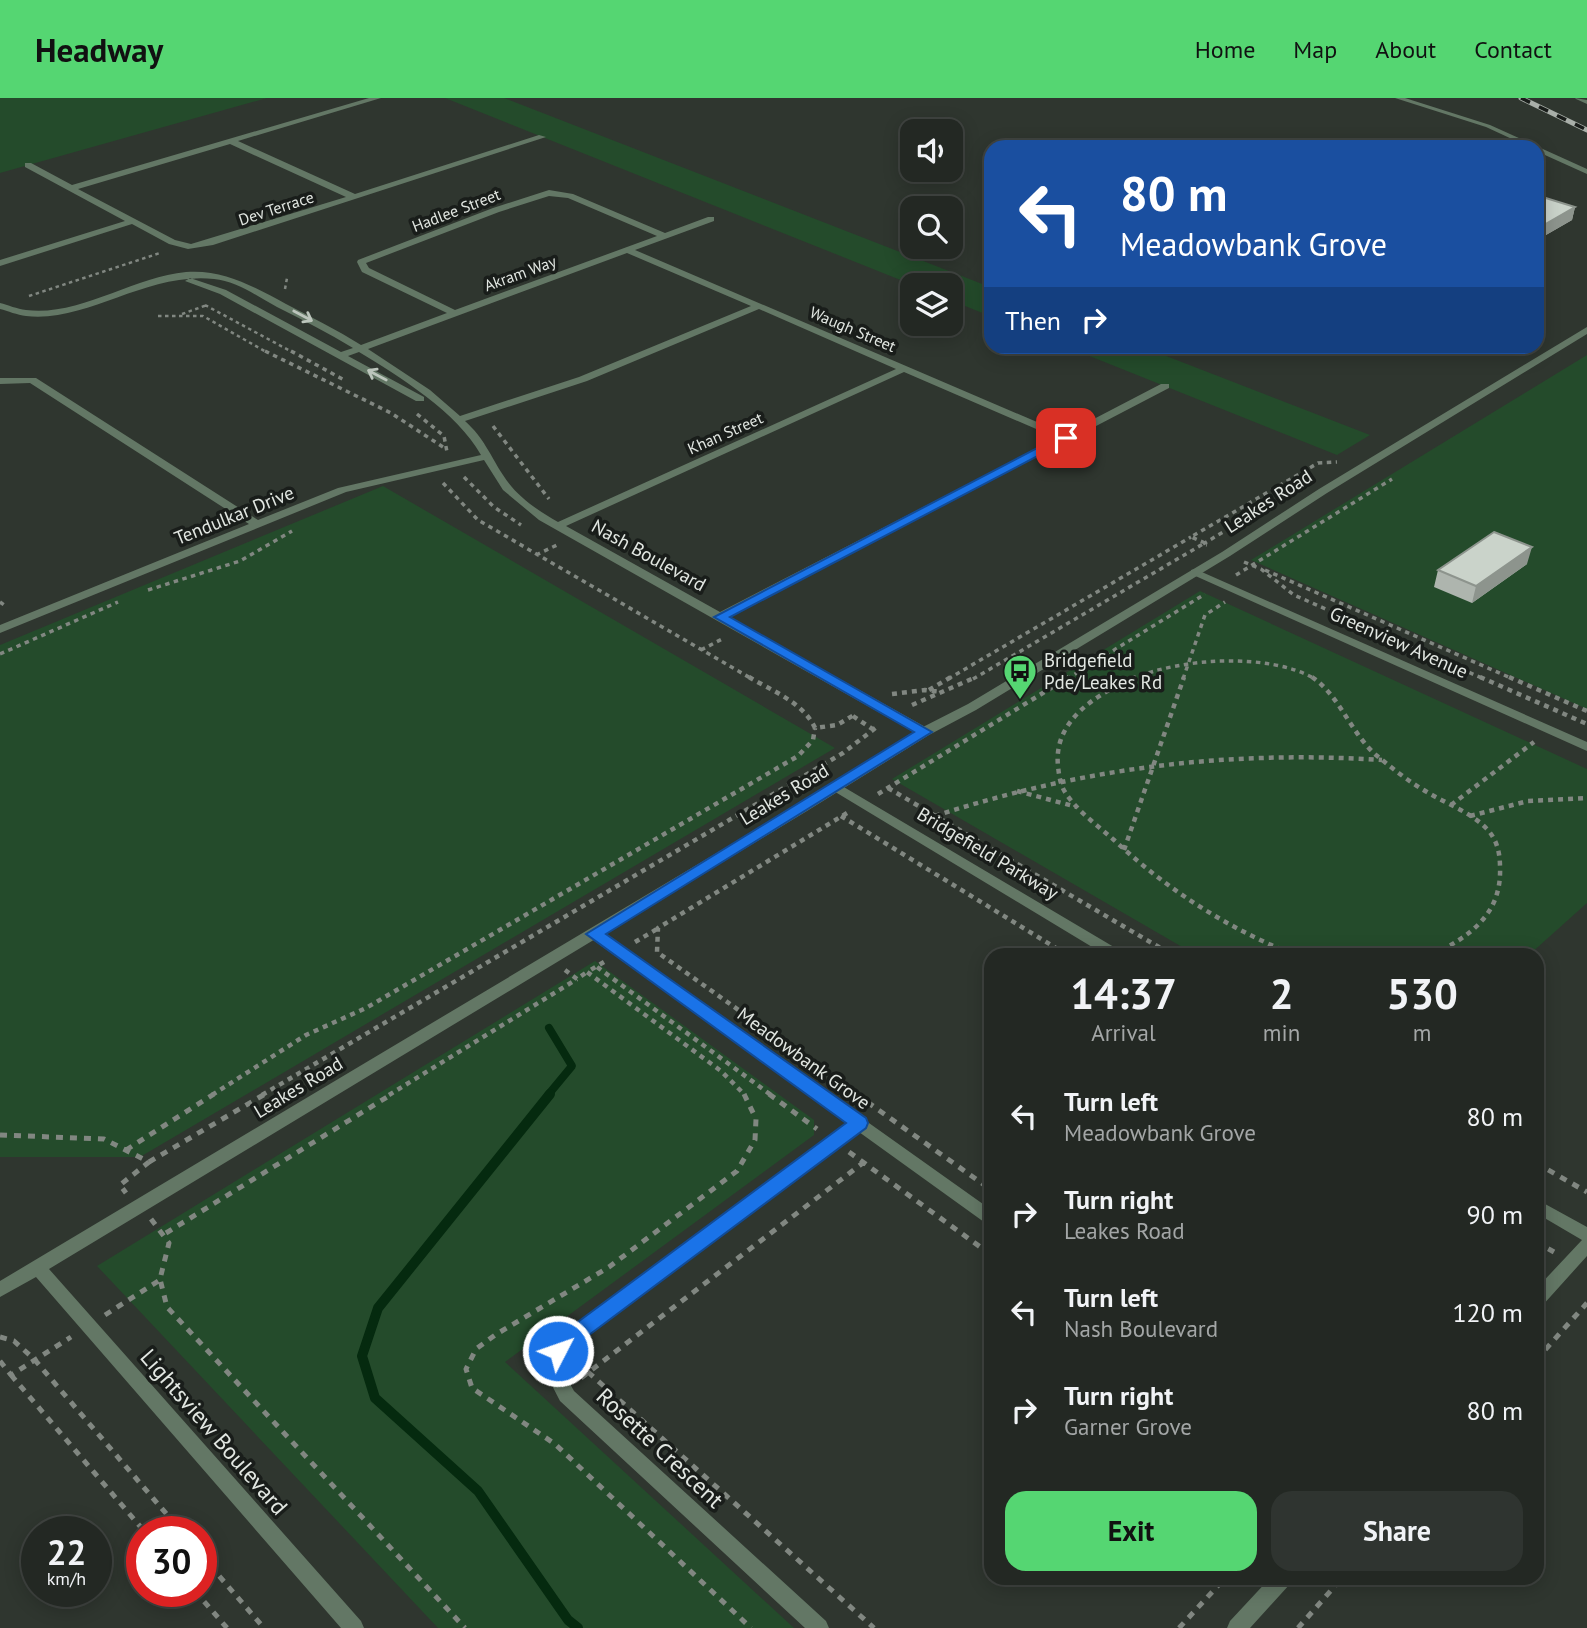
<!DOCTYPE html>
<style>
:root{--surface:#232823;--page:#2f3430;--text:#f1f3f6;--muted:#a3a6a6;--line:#404441;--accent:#55d672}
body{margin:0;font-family:"PT Sans",sans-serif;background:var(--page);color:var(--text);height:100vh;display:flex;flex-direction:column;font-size:26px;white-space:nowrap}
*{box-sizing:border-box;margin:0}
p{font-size:23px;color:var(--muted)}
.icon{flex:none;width:38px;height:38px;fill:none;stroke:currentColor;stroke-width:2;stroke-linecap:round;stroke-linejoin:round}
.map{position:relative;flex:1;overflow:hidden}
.drawer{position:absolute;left:984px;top:850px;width:560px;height:637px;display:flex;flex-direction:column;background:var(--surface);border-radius:21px;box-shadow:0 4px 18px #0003,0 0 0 2px var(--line)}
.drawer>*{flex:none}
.hud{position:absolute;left:984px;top:42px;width:560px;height:214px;border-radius:21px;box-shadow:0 4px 18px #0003,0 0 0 2px var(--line);background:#1a4fa0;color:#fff;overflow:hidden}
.buttons{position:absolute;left:900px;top:21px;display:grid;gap:14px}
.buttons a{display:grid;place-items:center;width:63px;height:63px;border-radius:14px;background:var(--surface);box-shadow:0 4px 18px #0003,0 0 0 2px var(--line);font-size:35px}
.speed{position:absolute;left:21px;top:1418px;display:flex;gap:14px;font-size:35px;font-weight:700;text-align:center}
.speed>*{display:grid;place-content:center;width:91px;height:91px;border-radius:50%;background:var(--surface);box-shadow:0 4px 18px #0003,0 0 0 2px var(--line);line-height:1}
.speed small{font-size:18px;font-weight:400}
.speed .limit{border:10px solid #d22;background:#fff;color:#111}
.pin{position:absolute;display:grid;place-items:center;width:60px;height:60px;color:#fff;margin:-30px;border-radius:14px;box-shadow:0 4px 10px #0006}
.me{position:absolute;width:77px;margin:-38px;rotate:49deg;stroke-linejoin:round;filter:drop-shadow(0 0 5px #0008)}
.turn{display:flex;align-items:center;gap:24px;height:147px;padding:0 21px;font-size:32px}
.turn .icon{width:91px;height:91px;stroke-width:2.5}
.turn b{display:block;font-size:49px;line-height:60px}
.then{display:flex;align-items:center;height:66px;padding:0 21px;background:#0003;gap:14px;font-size:26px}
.eta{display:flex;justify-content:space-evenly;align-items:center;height:119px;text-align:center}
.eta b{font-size:42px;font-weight:700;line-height:49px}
.action{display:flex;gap:14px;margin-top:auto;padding:14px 21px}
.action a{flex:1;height:80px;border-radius:21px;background:var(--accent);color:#111;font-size:28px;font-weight:700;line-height:80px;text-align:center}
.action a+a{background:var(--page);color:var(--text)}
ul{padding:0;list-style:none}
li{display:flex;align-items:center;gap:21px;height:98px;padding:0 21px}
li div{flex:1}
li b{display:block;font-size:26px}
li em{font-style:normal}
header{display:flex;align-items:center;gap:42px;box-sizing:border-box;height:98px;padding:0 35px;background:var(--accent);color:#111}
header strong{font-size:33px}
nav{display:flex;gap:38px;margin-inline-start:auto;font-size:24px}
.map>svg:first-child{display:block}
.green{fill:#244b2b}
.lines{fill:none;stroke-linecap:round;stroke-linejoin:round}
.stream-far1{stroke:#052a0f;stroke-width:8}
.stream{stroke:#052a0f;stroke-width:10}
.path-far3{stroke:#818781;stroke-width:2.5;stroke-dasharray:3.5 3.5;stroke-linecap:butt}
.path-far2{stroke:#818781;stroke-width:3.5;stroke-dasharray:4.5 4.5;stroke-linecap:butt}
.path-far1{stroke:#818781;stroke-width:4.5;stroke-dasharray:5 5;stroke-linecap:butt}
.path{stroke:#818781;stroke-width:5;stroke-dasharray:7 7;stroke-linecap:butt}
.service{fill:#637765;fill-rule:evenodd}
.minor{fill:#637765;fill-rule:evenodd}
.tertiary{fill:#637765;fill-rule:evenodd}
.rail-casing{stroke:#a9afa9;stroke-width:5}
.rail{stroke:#191d1a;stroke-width:3.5;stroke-dasharray:10;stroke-linecap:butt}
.wall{fill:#aeb5ae}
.shaded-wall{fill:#8d948d}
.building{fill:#cad3ca;stroke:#8d948d;stroke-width:2}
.oneway{stroke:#bcc5bc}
.route{fill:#1a73e8;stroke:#114b97;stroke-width:2}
.labels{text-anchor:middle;stroke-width:7;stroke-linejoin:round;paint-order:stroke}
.far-street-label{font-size:16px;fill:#e2e7e2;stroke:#191d1a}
.street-label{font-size:19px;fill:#e2e7e2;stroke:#191d1a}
.poi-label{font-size:19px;fill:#e2e7e2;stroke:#191d1a;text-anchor:start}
.near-street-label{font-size:23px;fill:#e2e7e2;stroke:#191d1a}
</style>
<header>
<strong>Headway</strong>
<nav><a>Home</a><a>Map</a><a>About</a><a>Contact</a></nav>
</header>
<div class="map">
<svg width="1587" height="1530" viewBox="0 0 1587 1530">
<rect width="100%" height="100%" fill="#2f362f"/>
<!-- green -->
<path class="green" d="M0,0H267L0,75Z
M445,0H504L990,189V218L950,202V187H913Z
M1067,249H1143L1370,337L1337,357Z
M1587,257V611L1251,462Z
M383,388L835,650L140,1059H0V547Z
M1200,493L1587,671V805L1529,857H1196L892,681Z
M595,863L814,1022V1037L505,1264L794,1530H438L97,1168Z"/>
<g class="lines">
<!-- stream-far1 -->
<path class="stream-far1" d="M548,997L572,968L549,930"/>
<!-- stream -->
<path class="stream" d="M550,996L378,1210L362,1258L375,1300L478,1393L568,1522L578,1530"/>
<!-- path-far3 -->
<path class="path-far3" d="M285,191L287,180
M29,198L160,155
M205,207L294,255
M182,216L207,207
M158,218H203L268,255"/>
<!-- path-far2 -->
<path class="path-far2" d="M265,253L391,315L446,351
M291,253L346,283
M417,316L444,338L447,354
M493,328L549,401
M464,379L494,409L521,427
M443,385L478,422L752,581
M1205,445L1191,439L1318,365L1337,364
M1203,446L1230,430
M536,457L557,447
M1244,464L1261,471L1294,497L1484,581
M1265,472L1513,581
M1236,477L1392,381
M148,492L240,463L292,433
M0,504L7,509
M701,552L724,540
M0,556L118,504
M948,581L1191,439
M973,581L1203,446L1207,447
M1067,581L1205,496
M1132,581C1180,560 1269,554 1315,581
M1183,581L1205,517L1225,504"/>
<!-- path-far1 -->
<path class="path-far1" d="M749,579C772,593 803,604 815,630L837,627L854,617
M1136,579C1099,595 1053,621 1058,668C1059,677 1060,686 1065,694C1077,713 1097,727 1114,742C1169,793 1227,830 1297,858
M1312,579C1340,598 1350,634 1376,657C1392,670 1409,684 1427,694C1447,706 1470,714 1486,730C1497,741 1500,755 1500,769C1502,817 1469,839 1430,858
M1480,579L1587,626
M1509,579L1587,613
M929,592L951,579
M892,596L925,592L942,594
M912,607L976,579
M853,618L874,632
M888,690L1174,858
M1017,693L1077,709
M878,696L1069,579
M1451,707L1534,644
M847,715L658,830L657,854L858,997
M841,718L1069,858
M935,718C1083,670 1226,652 1382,662
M1470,718L1528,703L1587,700
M1124,752L1184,579
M635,844L657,831
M604,864L587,874L721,973L745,997
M597,869L771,997
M565,872L577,881L587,874
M212,997L306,937L366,910L798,658L813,642L815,630
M262,997L843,655L878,628
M389,997L577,881"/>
<!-- path -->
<path class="path" d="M744,996L756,1021L755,1042L737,1073L609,1169L495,1237L476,1251L466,1271L472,1290L555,1346L751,1530
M769,996L817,1031
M856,996L990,1091
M0,1037L104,1041L149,1064L120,1087L126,1095
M126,1052L214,996
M849,1054L990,1156
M149,1064L265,996
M1536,1065L1587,1094
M151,1121L169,1145L160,1181L167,1209L465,1530
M166,1135L392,996
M1536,1144L1554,1154
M105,1217L160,1182
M0,1239L14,1243L34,1261L181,1433
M1536,1262L1587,1205
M0,1263L11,1277L71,1239
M588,1274L874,1530
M11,1277L144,1433
M581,1280L864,1064
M201,1457L264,1530
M195,1493L227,1530
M1179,1530L1225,1480
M1298,1530L1342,1480"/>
<!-- service -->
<path class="service" d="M1395,0H1405L1490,27L1587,71V76L1536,53V49H1529L1486,29Z
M1575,0L1587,2V6L1576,1Z"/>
<!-- minor -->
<path class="minor" d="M369,0H381L238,43L355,96L539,37L546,39L213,147L188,151L169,146L132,126L0,168V162L125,123L25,69V65H31L72,87ZM230,46L346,99L191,146L175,142L78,91Z
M549,92L573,96L665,135L708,119H714V123L635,152L1065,336L1161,286H1169V290L729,519L929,631L930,634L929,637H919L539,422L503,392L484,362L346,394L0,535V527L249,426L30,285L0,286V280H36L258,422L338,390L481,357C457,314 400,279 359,254L348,258L424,299V303H416L220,196L185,183L190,180L226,192L341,254L353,250C328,235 303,222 277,209C257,198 236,183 214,181C145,174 88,225 26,218C17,217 8,213 0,211V205C8,207 17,211 26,212C78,219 133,179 186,174C224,171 254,189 286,206C311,219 337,232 361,247L447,215L362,174L357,164L358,162L493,110ZM549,98L568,100L657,138L455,212L369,170L366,165L499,114ZM627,155L751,208L579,279L460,318L430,292L368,251ZM759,211L896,271L558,424C537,412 516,398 503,377C490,357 484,340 465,323L587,283ZM904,274L1057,340L720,514L566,428Z
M1195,471L1587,644V653L1191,476V472Z
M837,685L1124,855L1126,858H1107L832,692L830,689L832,686Z
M594,831L599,833L990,1111V1125L984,1124L859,1034L580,1242L565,1258L560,1268L574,1293L826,1523L829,1530H805L560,1303L542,1268L552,1248L568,1232L847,1025L589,839L587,836L589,833Z
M1536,1101L1587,1129V1158L1542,1208L1536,1210V1191L1582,1142L1536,1115Z
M1270,1480H1293L1290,1486L1250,1530H1227L1230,1523Z"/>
<!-- tertiary -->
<path class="tertiary" d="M1587,229V236L1327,395L1230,458L976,612L929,637L807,713L49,1171L361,1523L364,1530H341L36,1179L0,1199V1183L797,707L919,631L968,606L1222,454L1319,391Z"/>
<defs>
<path id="rail" d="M1521,0L1587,32"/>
</defs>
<!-- rail casing -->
<use href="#rail" class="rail-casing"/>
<!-- rail -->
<use href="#rail" class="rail"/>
</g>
<!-- wall -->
<path class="wall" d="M1536,97L1575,109L1572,122L1539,141L1536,140Z
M1527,466L1472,505L1434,489L1438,472Z"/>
<!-- shaded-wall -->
<path class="shaded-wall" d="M1575,109L1572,122L1539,141L1542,128Z
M1532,449L1527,466L1472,505L1476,488Z"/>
<!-- building -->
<path class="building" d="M1536,97L1575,109L1542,128L1536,126Z
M1494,434L1532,449L1476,488L1438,472Z"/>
<!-- one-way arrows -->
<defs><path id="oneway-shaft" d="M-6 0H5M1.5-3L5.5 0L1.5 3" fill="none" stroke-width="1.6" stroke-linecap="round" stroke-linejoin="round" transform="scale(1.75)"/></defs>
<g class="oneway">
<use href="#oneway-shaft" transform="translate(303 218) rotate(28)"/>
<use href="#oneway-shaft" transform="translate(377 277) rotate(-152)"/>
</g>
<!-- route -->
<path class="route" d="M1062,337L1072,340L730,519L932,634L606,836L866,1020L868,1025L866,1030L581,1243C572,1252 565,1263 551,1259L548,1253L567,1232L846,1025L586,836L914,634L714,519Z"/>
<!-- icons -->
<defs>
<symbol id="bus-pin" viewBox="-11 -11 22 30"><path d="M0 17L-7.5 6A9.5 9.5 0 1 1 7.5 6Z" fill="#55d672" stroke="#191d1a"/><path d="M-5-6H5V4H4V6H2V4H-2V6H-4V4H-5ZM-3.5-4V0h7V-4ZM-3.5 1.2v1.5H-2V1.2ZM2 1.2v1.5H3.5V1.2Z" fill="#111"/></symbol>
</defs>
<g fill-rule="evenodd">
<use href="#bus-pin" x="1001" y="554" width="38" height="52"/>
</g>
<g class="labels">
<!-- far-street labels -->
<g class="far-street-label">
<text transform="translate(276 110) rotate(-18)" y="6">Dev Terrace</text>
<text transform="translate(456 112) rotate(-21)" y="6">Hadlee Street</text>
<text transform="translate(520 175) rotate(-20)" y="6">Akram Way</text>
<text transform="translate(853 231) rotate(23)" y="6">Waugh Street</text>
<text transform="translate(725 335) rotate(-24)" y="6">Khan Street</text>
</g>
<!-- street labels -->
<g class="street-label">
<text transform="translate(1268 403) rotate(-33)" y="7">Leakes Road</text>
<text transform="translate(234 417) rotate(-22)" y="7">Tendulkar Drive</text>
<text transform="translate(649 457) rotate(29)" y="7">Nash Boulevard</text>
<text transform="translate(1399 544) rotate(24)" y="7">Greenview Avenue</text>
<text transform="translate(784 696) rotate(-31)" y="7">Leakes Road</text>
<text transform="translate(988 755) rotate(31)" y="7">Bridgefield Parkway</text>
<text transform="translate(804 960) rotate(36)" y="7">Meadowbank Grove</text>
<text transform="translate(298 989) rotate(-31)" y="7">Leakes Road</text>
</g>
<!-- poi labels -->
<g class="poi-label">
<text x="1044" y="569">Bridgefield<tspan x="1044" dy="22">Pde/Leakes Rd</tspan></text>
</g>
<!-- near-street labels -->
<g class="near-street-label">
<text transform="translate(214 1334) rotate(49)" y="8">Lightsview Boulevard</text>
<text transform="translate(660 1350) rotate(43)" y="8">Rosette Crescent</text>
</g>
</g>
</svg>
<div class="buttons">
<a><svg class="icon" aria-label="sound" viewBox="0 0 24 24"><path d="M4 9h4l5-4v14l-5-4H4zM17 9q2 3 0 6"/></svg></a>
<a><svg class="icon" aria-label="search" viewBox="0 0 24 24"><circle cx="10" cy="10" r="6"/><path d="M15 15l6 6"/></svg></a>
<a><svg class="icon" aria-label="layers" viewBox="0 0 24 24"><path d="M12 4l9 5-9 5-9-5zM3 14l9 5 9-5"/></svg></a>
</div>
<div class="speed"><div>22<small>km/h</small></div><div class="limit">30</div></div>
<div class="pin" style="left:1066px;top:340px;background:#d93025"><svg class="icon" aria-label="arrive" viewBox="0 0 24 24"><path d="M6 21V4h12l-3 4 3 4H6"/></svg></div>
<svg class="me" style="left:558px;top:1253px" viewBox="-20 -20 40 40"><circle r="17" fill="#1a73e8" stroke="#fff" stroke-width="3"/><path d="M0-11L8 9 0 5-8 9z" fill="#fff"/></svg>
<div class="hud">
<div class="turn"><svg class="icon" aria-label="left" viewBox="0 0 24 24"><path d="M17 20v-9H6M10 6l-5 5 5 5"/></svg><div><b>80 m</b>Meadowbank Grove</div></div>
<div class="then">Then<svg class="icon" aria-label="right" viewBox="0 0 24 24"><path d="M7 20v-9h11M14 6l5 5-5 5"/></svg></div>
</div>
<section class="drawer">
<div class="eta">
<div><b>14:37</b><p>Arrival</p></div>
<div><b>2</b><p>min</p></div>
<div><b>530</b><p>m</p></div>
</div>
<ul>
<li><svg class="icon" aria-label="left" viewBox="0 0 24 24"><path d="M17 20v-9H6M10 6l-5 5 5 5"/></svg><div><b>Turn left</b><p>Meadowbank Grove</p></div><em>80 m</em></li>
<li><svg class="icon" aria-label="right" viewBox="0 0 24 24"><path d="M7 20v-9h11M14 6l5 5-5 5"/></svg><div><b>Turn right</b><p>Leakes Road</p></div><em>90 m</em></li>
<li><svg class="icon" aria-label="left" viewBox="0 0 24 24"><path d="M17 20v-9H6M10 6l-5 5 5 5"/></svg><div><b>Turn left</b><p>Nash Boulevard</p></div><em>120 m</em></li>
<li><svg class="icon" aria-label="right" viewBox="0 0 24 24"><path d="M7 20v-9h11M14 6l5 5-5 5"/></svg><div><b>Turn right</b><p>Garner Grove</p></div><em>80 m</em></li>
</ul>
<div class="action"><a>Exit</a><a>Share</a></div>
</section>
</div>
